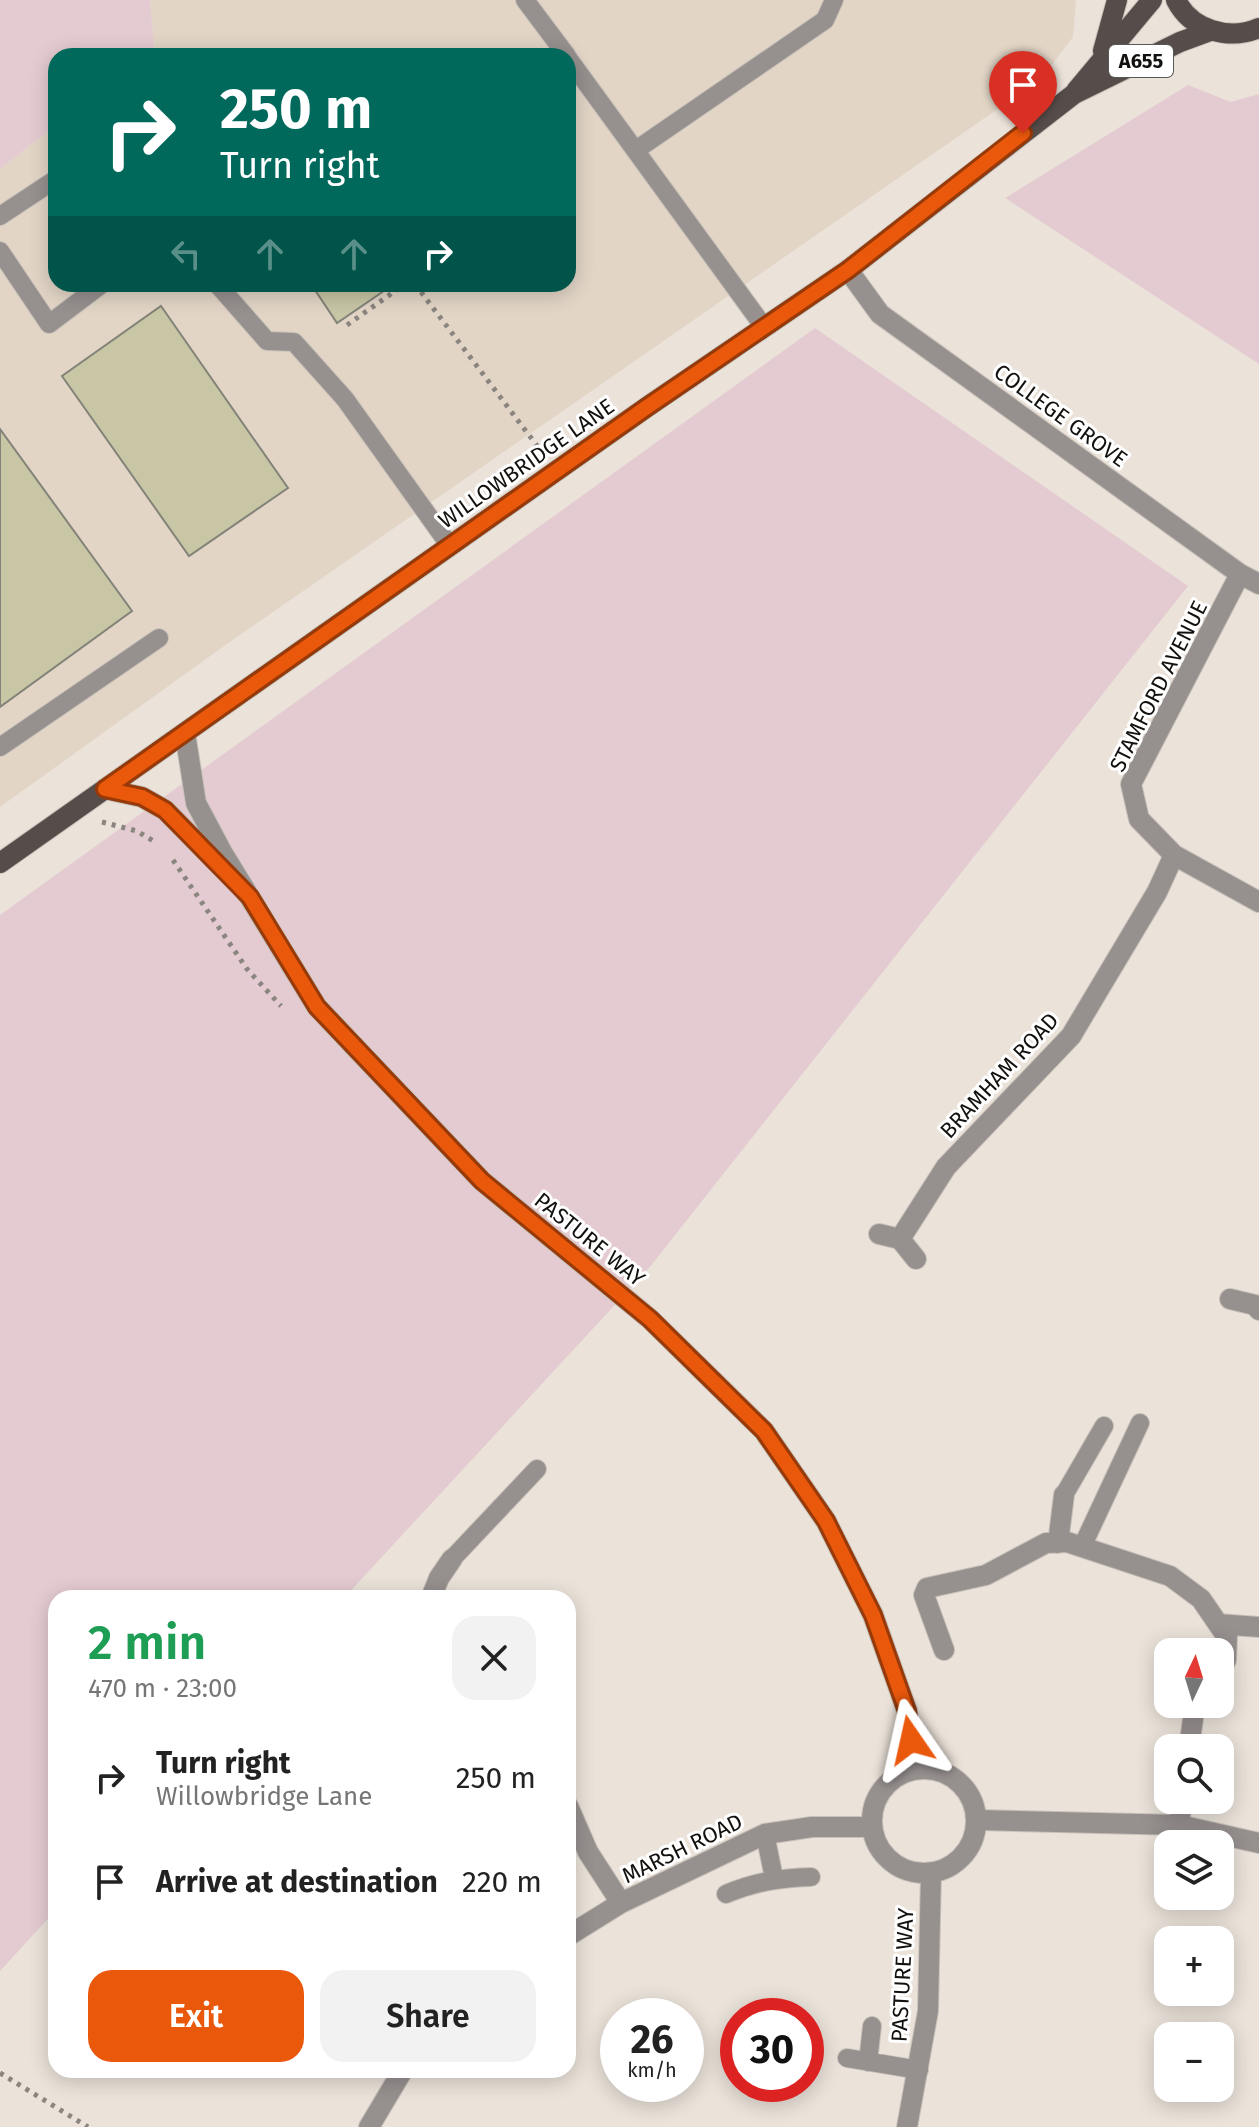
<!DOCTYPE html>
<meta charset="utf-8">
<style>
:root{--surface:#fff;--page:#f2f2f2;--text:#222;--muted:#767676;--accent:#ea580c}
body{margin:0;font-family:"Fira Sans",sans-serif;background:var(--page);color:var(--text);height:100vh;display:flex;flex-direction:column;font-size:30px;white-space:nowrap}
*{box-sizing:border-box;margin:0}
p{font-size:26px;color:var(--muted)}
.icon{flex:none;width:44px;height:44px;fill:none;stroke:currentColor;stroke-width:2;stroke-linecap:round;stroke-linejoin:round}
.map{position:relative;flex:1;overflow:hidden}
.side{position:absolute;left:48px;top:1590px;width:528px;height:488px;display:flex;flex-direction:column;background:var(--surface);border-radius:24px;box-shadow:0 4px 20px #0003}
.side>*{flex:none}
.guide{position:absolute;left:48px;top:48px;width:528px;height:244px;border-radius:24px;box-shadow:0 4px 20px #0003;background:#00695c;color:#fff;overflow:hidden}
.needle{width:52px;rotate:4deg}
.fabs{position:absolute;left:1154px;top:1638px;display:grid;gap:16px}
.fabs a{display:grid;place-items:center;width:80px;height:80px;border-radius:16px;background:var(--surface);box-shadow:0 4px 20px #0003;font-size:40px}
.speed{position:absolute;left:600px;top:1998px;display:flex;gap:16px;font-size:40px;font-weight:700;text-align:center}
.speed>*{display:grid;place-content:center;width:104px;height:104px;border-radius:50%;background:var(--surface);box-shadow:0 4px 20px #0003;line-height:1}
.speed small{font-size:20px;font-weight:400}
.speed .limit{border:12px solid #d22;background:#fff;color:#111}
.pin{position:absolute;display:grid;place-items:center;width:68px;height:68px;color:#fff;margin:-82px -34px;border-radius:50% 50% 50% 0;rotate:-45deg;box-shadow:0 0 8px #0007}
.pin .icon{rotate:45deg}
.me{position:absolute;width:88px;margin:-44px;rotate:349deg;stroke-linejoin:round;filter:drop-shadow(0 0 6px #0008)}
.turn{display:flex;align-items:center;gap:28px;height:168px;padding:0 40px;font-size:36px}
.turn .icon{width:104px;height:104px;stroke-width:2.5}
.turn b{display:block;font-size:56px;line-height:68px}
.lanes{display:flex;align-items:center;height:76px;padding:0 40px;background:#0003;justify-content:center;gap:40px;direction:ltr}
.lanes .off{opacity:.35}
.round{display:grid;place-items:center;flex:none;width:84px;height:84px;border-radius:24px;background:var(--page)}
.headline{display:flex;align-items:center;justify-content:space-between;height:136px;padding:0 40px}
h1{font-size:48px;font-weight:600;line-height:60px;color:#1e9e55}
.primary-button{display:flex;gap:16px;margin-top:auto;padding:16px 40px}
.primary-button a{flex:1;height:92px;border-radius:24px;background:var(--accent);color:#fff;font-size:32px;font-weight:600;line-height:92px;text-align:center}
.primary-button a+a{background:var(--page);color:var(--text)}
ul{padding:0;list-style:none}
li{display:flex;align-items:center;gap:24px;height:104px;padding:0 40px}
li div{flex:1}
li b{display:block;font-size:30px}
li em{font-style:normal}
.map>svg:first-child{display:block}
.built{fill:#e2d5c6}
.green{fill:#e4cbd1}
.building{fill:#c8c6a5;stroke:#838379;stroke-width:2}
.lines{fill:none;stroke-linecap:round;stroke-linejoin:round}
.service-casing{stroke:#c8c1b9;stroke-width:20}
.minor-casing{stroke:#c8c1b9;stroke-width:22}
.primary-casing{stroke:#c8c1b9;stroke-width:22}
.path{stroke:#8a857f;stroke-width:5;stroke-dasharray:4 6;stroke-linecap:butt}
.service{stroke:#96908f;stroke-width:18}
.minor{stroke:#96908f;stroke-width:20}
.primary{stroke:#564d4a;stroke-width:20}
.route-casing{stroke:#983908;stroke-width:20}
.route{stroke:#ea580c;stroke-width:14}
.labels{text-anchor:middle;stroke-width:6;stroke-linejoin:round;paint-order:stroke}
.shield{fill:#fff;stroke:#5a5856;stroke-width:2}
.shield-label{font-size:20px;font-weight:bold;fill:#13110e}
.street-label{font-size:22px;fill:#13110e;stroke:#fff}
</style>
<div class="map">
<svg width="1259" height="2127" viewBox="0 0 1259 2127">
<rect width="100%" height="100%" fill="#ebe3da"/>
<!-- built -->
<path class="built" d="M150,0H1076L1073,37L1041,79L227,644L0,807V169L56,125V284H568V56H145L154,48Z"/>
<!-- green -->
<path class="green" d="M0,0H150L154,48L145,56H56V125L0,169Z
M1188,85L1231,102L1259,94V364L1005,198Z
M815,328L1188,586L649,1268L344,1598H56V1910L0,1971V915Z"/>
<!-- building -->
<path class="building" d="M311,284H394L337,323Z
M161,306L288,488L189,556L62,376Z
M0,429L132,611L0,707Z"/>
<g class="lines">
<defs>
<path id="service" d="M525,0L567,56
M568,58L764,327
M636,150L825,20L834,0
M0,216L56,179
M0,251L49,324L102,284
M217,284L267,341L294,342L345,399L450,546
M0,747L159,638
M1064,1495L1104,1426
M1082,1547L1140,1423
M452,1559L537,1469
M765,1834L774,1878
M726,1894C755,1882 779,1878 811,1877
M847,2058L919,2070
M868,2062L872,2026"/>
<path id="minor" d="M848,270L880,314L1240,574L1259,584
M1240,574L1131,784L1139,819L1174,855L1259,902
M185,733L196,803L222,852L317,1007L482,1181L650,1319L764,1431L826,1521L873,1615L907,1711L915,1769
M105,789L142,797L165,810L223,868
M879,1234L900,1239L916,1259
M900,1239L946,1167L1071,1036L1157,892L1174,855
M1230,1299L1255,1305L1259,1310
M1058,1543L1064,1495
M431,1598L439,1578L452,1559
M1218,1624L1259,1627
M944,1650L924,1595L927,1588L986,1575L1046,1543L1067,1542L1170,1576L1201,1599L1227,1637L1226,1660L1220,1671
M1189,1748L1195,1704
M872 1821a52 52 0 1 1 104 0a52 52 0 1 1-104 0Z
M568,1806L588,1852L621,1903
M977,1820L1179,1825L1259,1843
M1179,1825L1182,1800
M568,1936L621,1903L765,1834L812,1827H872
M369,2127L403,2070
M907,2127L928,2011L931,1873"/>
<path id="primary" d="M1176,0C1191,30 1229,41 1259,28
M1103,51L1117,0
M1076,91L1152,0
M0,863L647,407L848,270L1074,94L1180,42L1210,31"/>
</defs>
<!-- service casing -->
<use href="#service" class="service-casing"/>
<!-- minor casing -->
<use href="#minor" class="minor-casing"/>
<!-- primary casing -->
<use href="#primary" class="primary-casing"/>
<!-- path -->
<path class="path" d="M415,284L541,451
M347,325L405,284
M102,822L137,831L155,842
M173,860L247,969L281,1006
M0,2073L88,2127"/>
<!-- service -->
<use href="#service" class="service"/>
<!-- minor -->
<use href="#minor" class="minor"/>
<!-- primary -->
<use href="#primary" class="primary"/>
</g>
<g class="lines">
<defs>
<path id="route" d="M911,1740L907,1711L873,1615L826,1521L764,1431L650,1319L482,1181L317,1007L250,897L165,810L142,797L105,789L647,407L848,270L1023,133"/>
</defs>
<!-- route casing -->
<use href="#route" class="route-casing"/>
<!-- route -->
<use href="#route" class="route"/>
</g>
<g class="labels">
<!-- shield labels -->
<rect class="shield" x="1109" y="45" width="64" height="32" rx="6"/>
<g class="shield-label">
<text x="1141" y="68">A655</text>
</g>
<!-- street labels -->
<g class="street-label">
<text transform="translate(1061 415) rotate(36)" y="8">COLLEGE GROVE</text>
<text transform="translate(526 463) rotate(-35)" y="8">WILLOWBRIDGE LANE</text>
<text transform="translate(1158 686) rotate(-63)" y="8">STAMFORD AVENUE</text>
<text transform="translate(999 1075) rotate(-47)" y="8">BRAMHAM ROAD</text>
<text transform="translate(590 1239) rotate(39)" y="8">PASTURE WAY</text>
<text transform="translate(682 1848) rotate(-26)" y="8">MARSH ROAD</text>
<text transform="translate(902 1975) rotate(-87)" y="8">PASTURE WAY</text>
</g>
</g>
</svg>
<div class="fabs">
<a><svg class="needle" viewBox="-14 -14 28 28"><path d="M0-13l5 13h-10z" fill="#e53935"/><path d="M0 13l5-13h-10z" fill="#767676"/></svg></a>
<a><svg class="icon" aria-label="search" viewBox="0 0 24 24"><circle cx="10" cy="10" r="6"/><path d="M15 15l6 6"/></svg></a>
<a><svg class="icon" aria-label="layers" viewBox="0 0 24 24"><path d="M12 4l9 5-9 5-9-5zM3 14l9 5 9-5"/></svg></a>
<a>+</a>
<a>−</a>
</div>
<div class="speed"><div>26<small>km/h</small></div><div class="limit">30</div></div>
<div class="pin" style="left:1023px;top:133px;background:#d93025"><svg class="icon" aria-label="arrive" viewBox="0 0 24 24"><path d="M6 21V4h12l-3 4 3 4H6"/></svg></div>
<svg class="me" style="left:911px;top:1740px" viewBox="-20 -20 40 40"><path d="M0-17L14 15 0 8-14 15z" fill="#ea580c" stroke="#fff" stroke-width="4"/></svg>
<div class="guide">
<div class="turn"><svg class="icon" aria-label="right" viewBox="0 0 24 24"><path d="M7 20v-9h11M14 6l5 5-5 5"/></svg><div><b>250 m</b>Turn right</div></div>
<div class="lanes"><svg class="icon off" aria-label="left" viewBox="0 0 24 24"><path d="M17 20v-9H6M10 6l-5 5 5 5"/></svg><svg class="icon off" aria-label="ahead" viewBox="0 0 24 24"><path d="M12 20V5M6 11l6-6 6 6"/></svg><svg class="icon off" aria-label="ahead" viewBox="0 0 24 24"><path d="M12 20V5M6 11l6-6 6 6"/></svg><svg class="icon" aria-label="right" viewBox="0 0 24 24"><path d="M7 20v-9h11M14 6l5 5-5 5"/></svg></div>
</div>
<section class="side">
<div class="headline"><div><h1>2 min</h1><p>470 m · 23:00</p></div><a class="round"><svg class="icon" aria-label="close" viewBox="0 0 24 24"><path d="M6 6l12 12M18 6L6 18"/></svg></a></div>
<ul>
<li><svg class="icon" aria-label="right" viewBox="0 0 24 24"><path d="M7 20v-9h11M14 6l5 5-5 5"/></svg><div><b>Turn right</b><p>Willowbridge Lane</p></div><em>250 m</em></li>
<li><svg class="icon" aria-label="arrive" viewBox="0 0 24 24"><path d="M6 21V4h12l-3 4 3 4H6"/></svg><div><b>Arrive at destination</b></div><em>220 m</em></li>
</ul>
<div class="primary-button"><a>Exit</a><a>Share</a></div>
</section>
</div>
